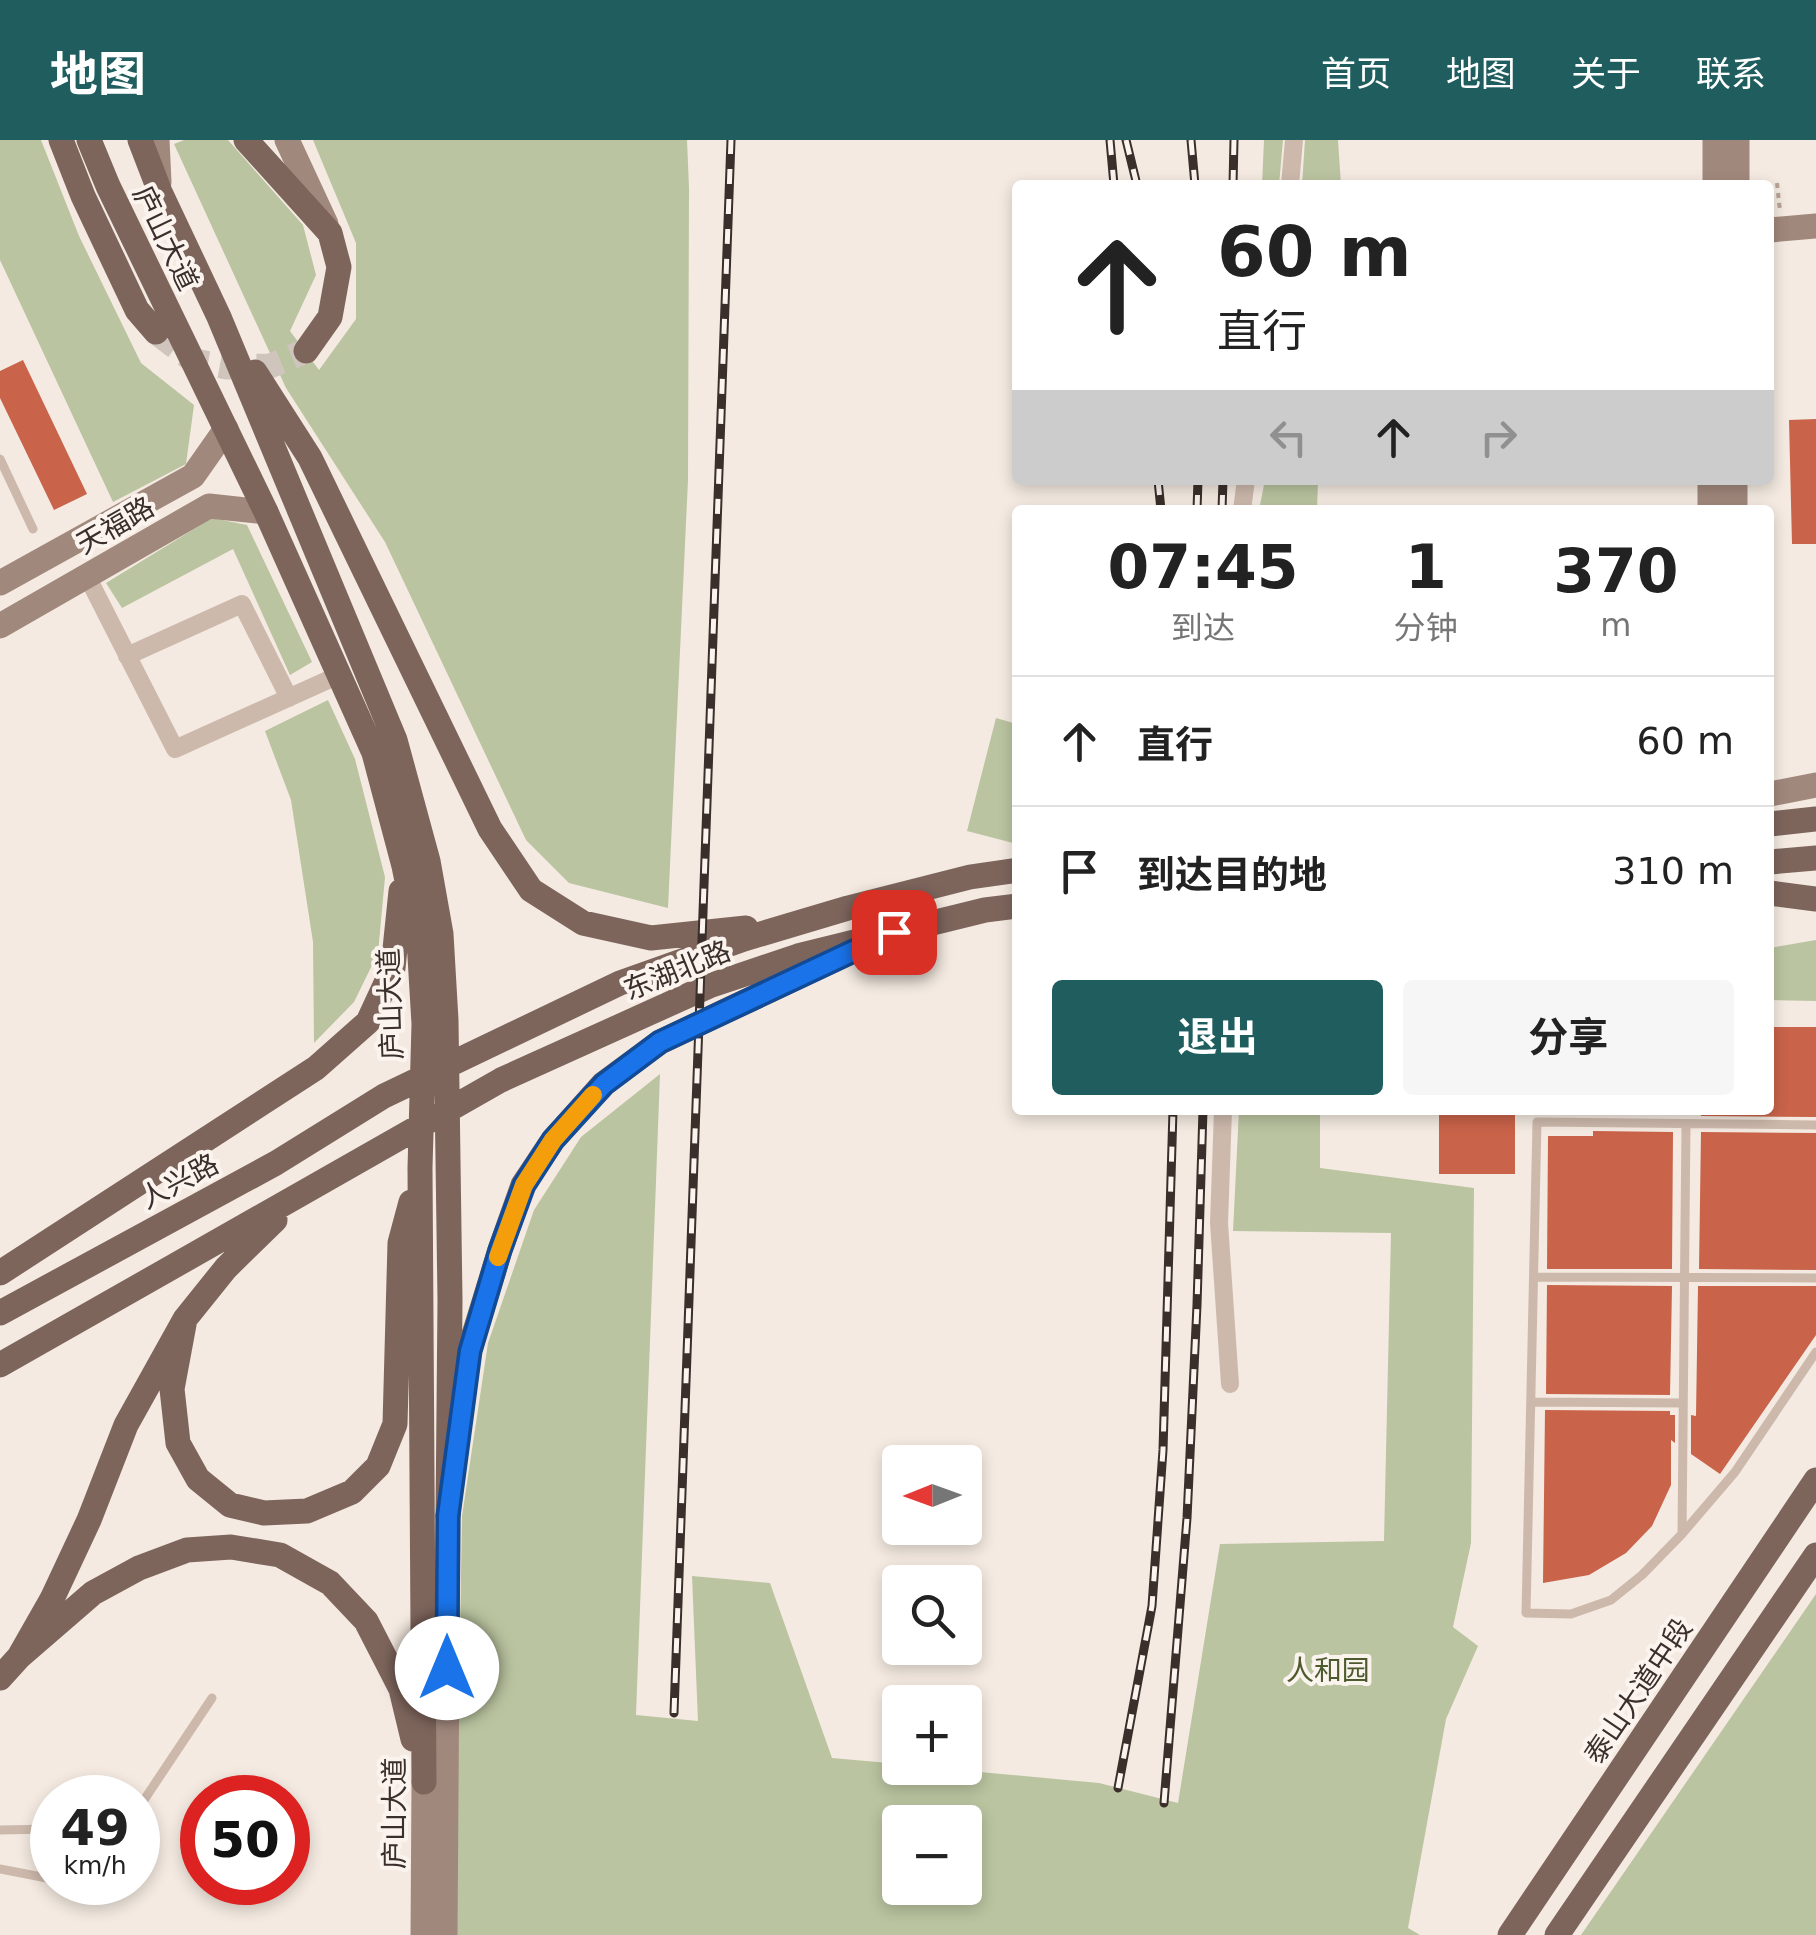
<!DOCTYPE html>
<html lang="zh">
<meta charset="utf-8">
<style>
:root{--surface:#fff;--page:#f6f6f6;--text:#222;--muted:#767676;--line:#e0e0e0;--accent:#1f5d5e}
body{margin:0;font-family:"DejaVu Sans","Noto Sans SC",sans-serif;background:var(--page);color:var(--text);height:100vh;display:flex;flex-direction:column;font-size:38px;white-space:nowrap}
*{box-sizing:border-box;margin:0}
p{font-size:32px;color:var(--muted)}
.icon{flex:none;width:55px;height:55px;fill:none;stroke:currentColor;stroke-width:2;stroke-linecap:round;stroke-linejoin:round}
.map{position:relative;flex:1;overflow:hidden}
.drawer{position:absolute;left:1012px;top:365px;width:762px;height:610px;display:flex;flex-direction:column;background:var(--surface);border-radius:10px;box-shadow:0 5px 15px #0003}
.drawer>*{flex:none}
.banner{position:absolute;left:1012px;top:40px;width:762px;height:305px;border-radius:10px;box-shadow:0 5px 15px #0003;background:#fff;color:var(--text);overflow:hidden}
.needle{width:65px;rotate:269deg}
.controls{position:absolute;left:882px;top:1305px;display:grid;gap:20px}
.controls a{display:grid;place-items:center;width:100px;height:100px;border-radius:10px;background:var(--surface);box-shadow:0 5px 15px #0003;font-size:50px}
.speed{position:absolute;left:30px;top:1635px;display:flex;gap:20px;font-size:50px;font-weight:700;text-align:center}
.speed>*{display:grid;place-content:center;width:130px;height:130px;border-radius:50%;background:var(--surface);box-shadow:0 5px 15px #0003;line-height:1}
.speed small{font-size:25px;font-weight:400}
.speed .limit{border:15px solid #d22;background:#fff;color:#111}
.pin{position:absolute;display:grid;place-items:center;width:85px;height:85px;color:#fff;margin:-42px;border-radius:20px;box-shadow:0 5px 15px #0006}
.me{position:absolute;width:110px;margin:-55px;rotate:0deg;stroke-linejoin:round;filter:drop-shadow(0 0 8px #0008)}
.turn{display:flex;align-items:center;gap:35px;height:210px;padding:0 40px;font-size:45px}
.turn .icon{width:130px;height:130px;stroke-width:2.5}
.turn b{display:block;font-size:70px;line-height:85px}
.lanes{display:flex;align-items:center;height:95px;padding:0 40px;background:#0003;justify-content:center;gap:50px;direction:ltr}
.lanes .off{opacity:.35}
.eta{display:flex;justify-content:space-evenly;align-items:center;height:170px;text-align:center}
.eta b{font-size:60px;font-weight:700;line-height:70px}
.action{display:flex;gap:20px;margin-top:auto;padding:20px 40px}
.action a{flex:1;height:115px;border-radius:10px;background:var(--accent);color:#fff;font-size:40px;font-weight:700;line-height:115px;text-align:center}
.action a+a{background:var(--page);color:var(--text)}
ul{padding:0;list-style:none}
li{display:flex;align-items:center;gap:30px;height:130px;padding:0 40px;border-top:2px solid var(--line)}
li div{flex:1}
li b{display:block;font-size:38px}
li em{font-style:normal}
header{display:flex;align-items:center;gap:60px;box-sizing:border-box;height:140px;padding:0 50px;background:var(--accent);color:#fff}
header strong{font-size:48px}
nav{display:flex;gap:55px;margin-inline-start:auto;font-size:35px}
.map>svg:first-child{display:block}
.green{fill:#bac4a0;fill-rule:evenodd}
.building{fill:#c9634a}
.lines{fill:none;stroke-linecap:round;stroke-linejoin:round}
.primary-tunnel{stroke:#cfc5bd;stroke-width:25;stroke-dasharray:25 12;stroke-linecap:butt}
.path{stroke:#b9a396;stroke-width:4;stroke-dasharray:5 5;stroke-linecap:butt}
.lane{stroke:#cdb9ac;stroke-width:9}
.street{stroke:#cdb9ac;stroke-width:18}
.secondary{stroke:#a1887d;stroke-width:25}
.primary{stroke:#7d655c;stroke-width:25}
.rail-casing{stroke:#3b2f2b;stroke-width:9}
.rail{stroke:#fbf4ee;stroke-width:5;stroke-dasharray:15;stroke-linecap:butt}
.route-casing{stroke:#114b97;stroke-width:25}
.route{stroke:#1a73e8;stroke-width:18}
.slow{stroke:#f59e0b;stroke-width:18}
.labels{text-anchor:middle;stroke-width:8;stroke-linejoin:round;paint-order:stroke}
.street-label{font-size:28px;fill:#3b2f2b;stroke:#fbf4ee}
.park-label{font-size:28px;fill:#4c5a2e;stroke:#fbf4ee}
</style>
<header>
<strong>地图</strong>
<nav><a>首页</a><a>地图</a><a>关于</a><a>联系</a></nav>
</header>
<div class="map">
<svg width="1816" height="1795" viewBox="0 0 1816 1795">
<rect width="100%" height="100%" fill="#f4eae1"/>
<!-- green -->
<path class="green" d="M0,0H41L79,96L141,223L194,265L186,324L113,362L0,120Z
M184,0H228L303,85L316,135L290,191L319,230L356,179V103L313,0H687L689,48L688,340L668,768L569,743L526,700L385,402L286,248L174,4Z
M1264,0H1283L1279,45H1262Z
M1305,0H1338L1341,45H1302Z
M1265,340H1318L1317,370H1259Z
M212,378L247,385L312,522L290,535L233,409L122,468L106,443Z
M328,560L355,619L385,737L378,813L354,862L314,903L313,802L291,660L265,591Z
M996,578L1017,584V704L967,691Z
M1816,800V861L1770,860V808Z
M660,934L636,1575L698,1581L692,1436L770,1443L832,1618L900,1624V1628H936L1099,1643L1178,1663L1220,1404L1384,1401L1391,1093L1233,1091L1239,970H1320V1028L1474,1048L1471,1403L1453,1487L1478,1506L1446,1579L1408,1788L1420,1795H455L462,1376L488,1203L534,1070L581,997ZM900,1682H965V1748H900Z
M1816,1454V1795H1581Z"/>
<!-- building -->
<path class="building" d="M23,220L87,354L54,370L0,258V231Z
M1816,279V404H1792L1789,280Z
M1770,887H1816V977L1701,976V970H1770Z
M1439,970H1515V1034H1439Z
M1593,970H1673V975L1593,974Z
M1593,991L1673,992L1672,1129H1547L1548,996H1593Z
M1701,992L1816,993V1130L1699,1129Z
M1547,1145L1672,1146L1670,1255L1546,1254Z
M1698,1146H1816V1195L1720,1334L1691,1314V1275L1696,1276Z
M1545,1270L1670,1271V1275H1675V1303L1671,1300V1345L1652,1386L1626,1413L1589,1435L1543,1443Z"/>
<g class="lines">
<!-- primary-tunnel -->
<path class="primary-tunnel" d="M156,192L194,221L227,227L270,226L306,211"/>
<!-- path -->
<path class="path" d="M1777,43L1780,71"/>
<!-- lane -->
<path class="lane" d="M0,319L33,389
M1816,985L1537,982L1526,1473L1571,1474L1611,1460L1642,1435L1682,1394L1735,1332L1816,1212
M1534,1137L1816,1138
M1532,1262L1683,1263
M1682,1394L1686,984
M138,1669L212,1558
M0,1690L52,1689
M0,1729L52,1739
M74,1742L111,1749"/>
<!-- street -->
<path class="street" d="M1290,45L1294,0
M1242,370L1246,340
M87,436L175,609L339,535
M127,516L242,464L289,558
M1223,970L1219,1083L1230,1244"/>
<!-- secondary -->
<path class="secondary" d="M157,0L159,42
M287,0L326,84
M1715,45V0
M1737,45V0
M1770,90L1816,86
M1710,370V340
M1735,370V340
M0,443L193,336L226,289
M0,486L209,366L266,372
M1770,654L1816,645
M423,1795L424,1642
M445,1795L448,1376"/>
<!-- primary -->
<path class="primary" d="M61,0L83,56L137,170L156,192
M89,0L108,46L266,372L374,613L404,726L419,800L424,884L420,1028L424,1642
M140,0L160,52L219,177L395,600L428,721L441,794L446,880L450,1160L448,1376
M246,0L330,93L339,127L330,177L306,211
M255,232L310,318L490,689L531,750L583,783L651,798L746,788
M1770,684L1816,679
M1770,722L1816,718
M1770,753L1816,759
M0,1133L316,928L368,882L393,828L401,751
M0,1173L276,1023L384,956L620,843L744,799L848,768L970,737L1018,730
M185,1179L172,1249L178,1303L198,1339L230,1365L264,1373L307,1371L352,1352L378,1326L395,1284L400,1103L411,1062
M0,1225L501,940L709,846L798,816L985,770L1018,766
M462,1267L469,1211L500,1110L523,1045L553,1000L603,944L660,902L840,817
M19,1517L93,1453L139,1428L187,1410L231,1407L280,1415L330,1443L366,1481L401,1549L413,1599
M0,1538L19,1517L52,1459L89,1380L126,1285L185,1179L226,1128L275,1080
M1510,1795L1816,1340
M1557,1795L1816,1415"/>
<defs>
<path id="rail" d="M1110,0L1114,45
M1126,0L1137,45
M1191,0L1195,45
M1233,45L1234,0
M1158,340L1161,370
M1197,370L1198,340
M1222,370L1223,340
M674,1573L731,0
M1118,1648L1152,1466L1163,1310L1173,970
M1164,1663L1187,1378L1197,1165L1203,970"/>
</defs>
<!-- rail casing -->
<use href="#rail" class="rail-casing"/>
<!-- rail -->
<use href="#rail" class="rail"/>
</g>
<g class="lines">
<defs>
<path id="route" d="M447,1528L448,1376L470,1211L500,1110L524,1045L553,1000L604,944L660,902L894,792"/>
</defs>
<!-- route casing -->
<use href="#route" class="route-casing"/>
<!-- route -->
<use href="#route" class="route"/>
<!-- slow -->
<path class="slow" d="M498,1117L524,1045L553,1000L593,955"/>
</g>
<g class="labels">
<!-- street labels -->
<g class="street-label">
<text transform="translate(166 98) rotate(64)" y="10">庐山大道</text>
<text transform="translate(115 385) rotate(-30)" y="10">天福路</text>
<text transform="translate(677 830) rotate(-22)" y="10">东湖北路</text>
<text transform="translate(390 864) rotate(-92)" y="10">庐山大道</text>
<text transform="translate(179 1041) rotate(-28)" y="10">人兴路</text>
<text transform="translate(1638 1551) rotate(-56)" y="10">泰山大道中段</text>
<text transform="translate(394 1673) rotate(-90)" y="10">庐山大道</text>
</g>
<!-- park labels -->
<g class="park-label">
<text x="1328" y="1540">人和园</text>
</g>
</g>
</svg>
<div class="controls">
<a><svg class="needle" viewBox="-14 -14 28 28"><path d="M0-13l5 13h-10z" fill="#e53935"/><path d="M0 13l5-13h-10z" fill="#767676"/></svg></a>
<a><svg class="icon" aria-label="search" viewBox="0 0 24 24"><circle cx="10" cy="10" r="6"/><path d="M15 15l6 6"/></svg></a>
<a>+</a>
<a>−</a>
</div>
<div class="speed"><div>49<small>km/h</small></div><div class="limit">50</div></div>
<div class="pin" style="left:894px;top:792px;background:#d93025"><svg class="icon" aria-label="arrive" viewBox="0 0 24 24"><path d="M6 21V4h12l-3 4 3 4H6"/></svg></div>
<svg class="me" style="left:447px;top:1528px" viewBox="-20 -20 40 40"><circle r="19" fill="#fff"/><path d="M0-13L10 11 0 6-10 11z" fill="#1a73e8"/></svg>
<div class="banner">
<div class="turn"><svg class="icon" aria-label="ahead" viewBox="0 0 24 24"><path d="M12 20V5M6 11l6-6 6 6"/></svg><div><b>60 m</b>直行</div></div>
<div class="lanes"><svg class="icon off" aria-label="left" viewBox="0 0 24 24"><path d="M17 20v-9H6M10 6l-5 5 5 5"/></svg><svg class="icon" aria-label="ahead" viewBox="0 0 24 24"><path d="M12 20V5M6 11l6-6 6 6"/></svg><svg class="icon off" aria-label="right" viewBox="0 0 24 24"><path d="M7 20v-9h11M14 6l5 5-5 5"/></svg></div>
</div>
<section class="drawer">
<div class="eta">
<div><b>07:45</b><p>到达</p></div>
<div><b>1</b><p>分钟</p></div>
<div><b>370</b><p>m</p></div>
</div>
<ul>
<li><svg class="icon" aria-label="ahead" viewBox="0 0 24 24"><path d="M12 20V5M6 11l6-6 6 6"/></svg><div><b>直行</b></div><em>60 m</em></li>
<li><svg class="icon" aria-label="arrive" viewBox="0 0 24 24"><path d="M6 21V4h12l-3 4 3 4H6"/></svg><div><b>到达目的地</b></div><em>310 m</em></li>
</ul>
<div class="action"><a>退出</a><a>分享</a></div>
</section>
</div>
